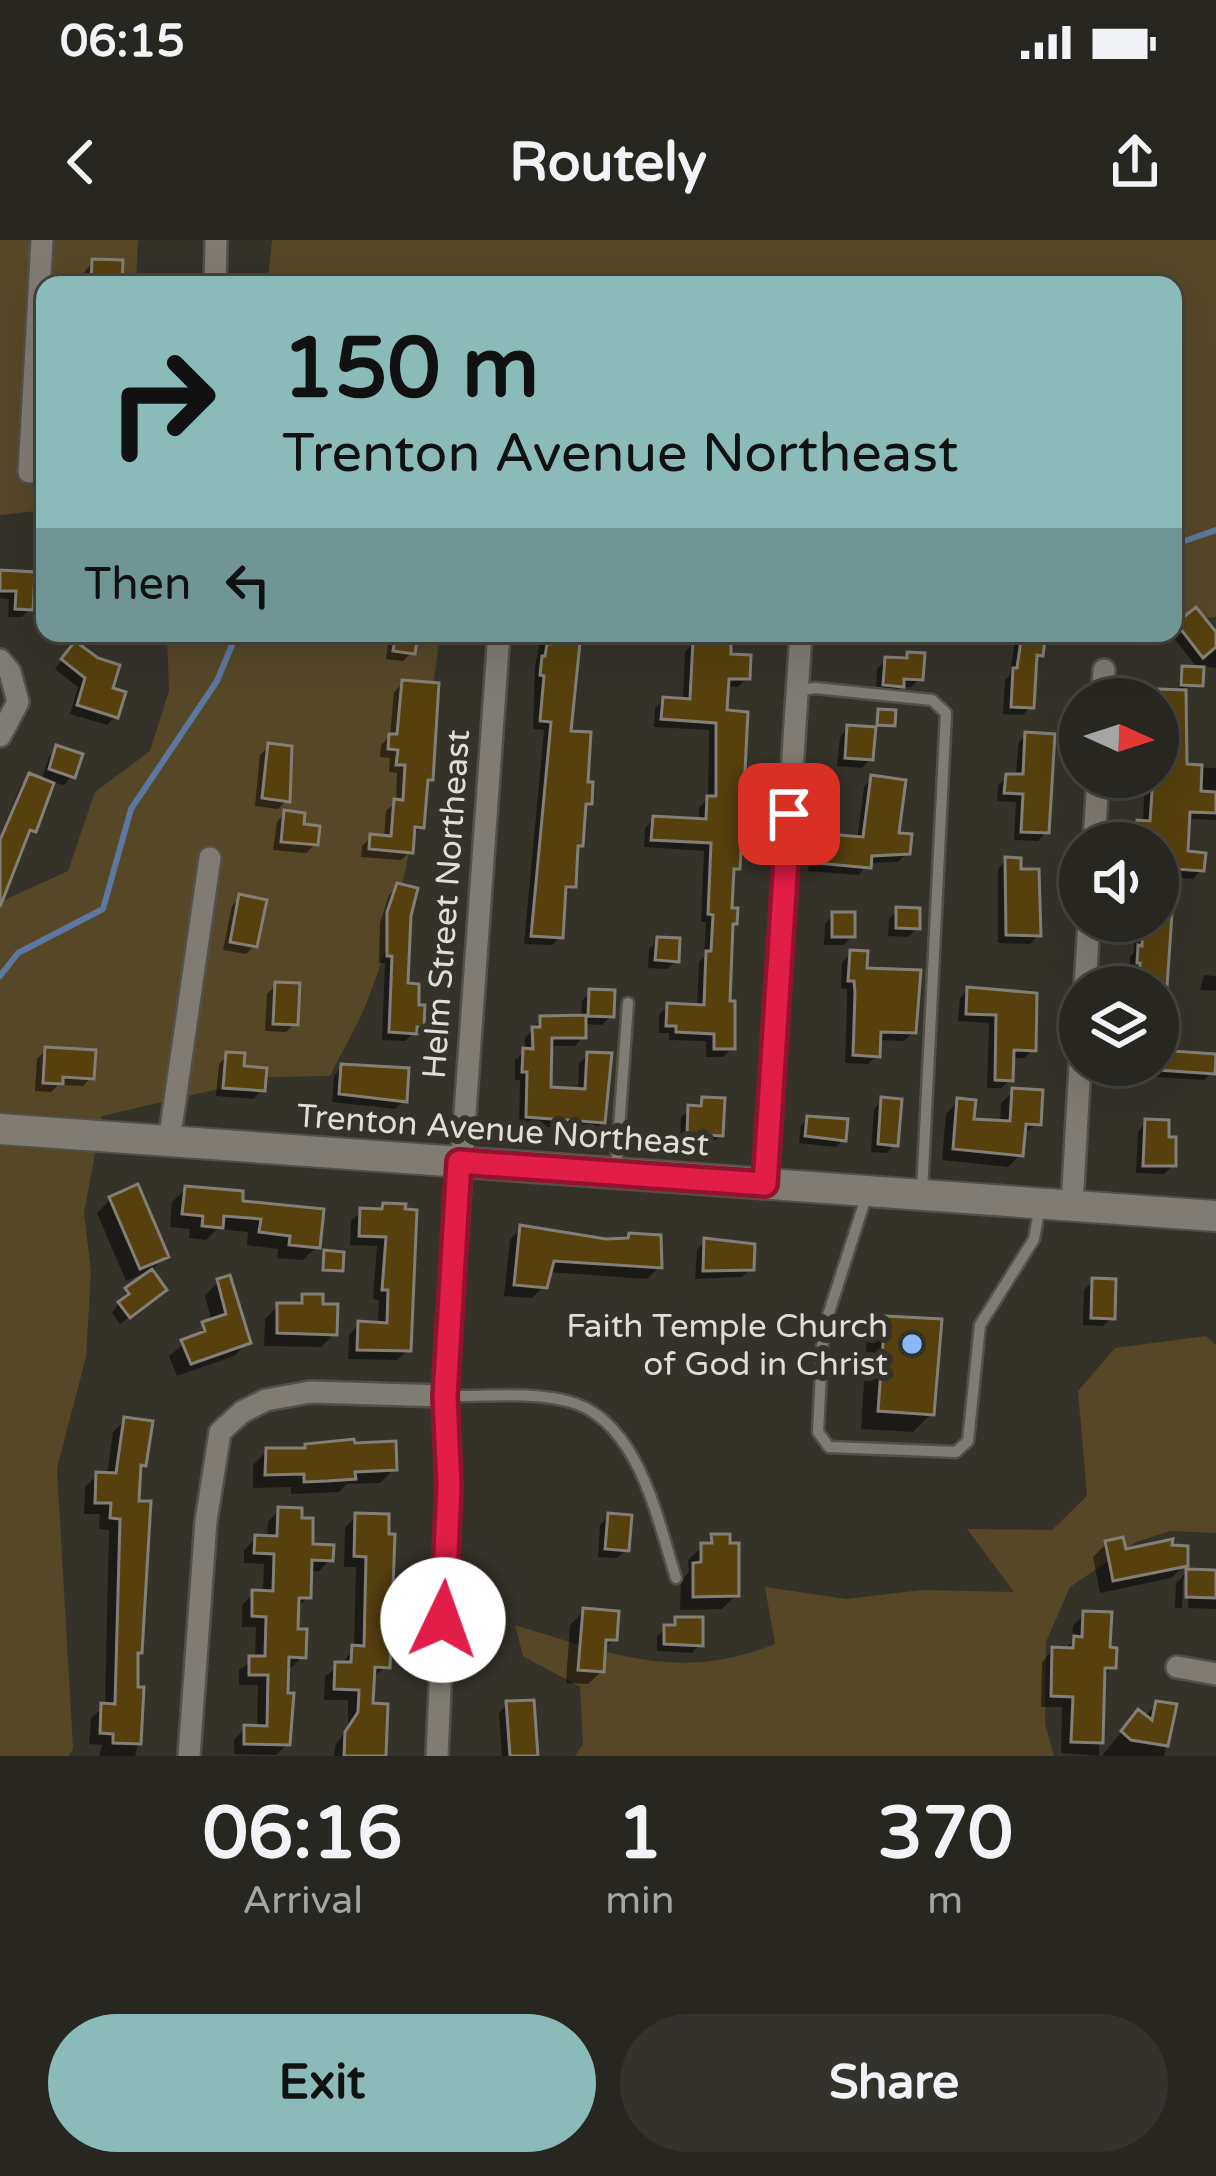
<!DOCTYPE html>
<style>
:root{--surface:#282620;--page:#34322d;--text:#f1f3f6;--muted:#a5a5a5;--line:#44433e;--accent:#8bbbb9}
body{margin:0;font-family:"Varela Round",sans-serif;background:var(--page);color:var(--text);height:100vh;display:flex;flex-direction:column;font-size:45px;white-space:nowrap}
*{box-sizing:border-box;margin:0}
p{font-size:39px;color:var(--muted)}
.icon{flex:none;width:66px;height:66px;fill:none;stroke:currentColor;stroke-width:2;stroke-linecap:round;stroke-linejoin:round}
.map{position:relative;height:1516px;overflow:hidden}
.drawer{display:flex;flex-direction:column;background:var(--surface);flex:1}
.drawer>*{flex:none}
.top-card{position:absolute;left:36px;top:36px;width:1146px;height:366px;border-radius:24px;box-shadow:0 12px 48px #0002,0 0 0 3px var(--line);background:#8bbbb9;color:#111;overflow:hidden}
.needle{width:78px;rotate:93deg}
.controls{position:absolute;left:1059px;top:438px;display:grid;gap:24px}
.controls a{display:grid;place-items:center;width:120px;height:120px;border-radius:50%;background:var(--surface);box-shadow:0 12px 48px #0002,0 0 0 3px var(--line);font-size:60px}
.pin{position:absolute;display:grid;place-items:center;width:102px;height:102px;color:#fff;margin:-51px;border-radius:24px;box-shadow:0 6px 18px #0006}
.me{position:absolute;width:132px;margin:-66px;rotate:3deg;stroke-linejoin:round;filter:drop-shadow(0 0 9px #0008)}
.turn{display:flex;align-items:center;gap:42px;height:252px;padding:0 48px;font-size:54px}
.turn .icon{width:156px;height:156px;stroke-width:2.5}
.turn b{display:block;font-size:84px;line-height:102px}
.then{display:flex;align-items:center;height:114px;padding:0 48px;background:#0003;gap:24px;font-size:45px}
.eta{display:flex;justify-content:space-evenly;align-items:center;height:204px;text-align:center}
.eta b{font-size:72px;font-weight:700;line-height:84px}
.action{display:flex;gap:24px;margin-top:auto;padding:24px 48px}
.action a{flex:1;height:138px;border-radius:72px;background:var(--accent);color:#111;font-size:48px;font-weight:700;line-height:138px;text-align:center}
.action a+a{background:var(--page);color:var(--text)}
.status{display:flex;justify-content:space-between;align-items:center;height:84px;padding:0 60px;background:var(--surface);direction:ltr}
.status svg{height:33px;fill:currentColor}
header{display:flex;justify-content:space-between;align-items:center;height:156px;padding:0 48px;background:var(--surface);font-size:54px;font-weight:700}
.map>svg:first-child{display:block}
.green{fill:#564727}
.shadow{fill:#0007}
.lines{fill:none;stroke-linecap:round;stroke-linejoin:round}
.stream{stroke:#5c77a0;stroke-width:6}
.building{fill:#56400e;stroke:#837f76;stroke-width:3}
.service-casing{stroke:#53504a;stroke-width:15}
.minor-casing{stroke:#53504a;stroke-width:26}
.secondary-casing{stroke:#53504a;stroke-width:34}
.service{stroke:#807c73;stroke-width:10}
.minor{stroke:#807c73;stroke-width:21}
.secondary{stroke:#807c73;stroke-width:30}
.route-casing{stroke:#92132f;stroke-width:30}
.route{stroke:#e11d48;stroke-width:21}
.poi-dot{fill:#8db9fc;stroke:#35322a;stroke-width:4.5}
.labels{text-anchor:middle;stroke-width:12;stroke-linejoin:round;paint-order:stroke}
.street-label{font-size:33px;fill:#dfddd8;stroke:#35322a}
.poi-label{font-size:33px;fill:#dfddd8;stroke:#35322a;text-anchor:end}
</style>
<div class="status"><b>06:15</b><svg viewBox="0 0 49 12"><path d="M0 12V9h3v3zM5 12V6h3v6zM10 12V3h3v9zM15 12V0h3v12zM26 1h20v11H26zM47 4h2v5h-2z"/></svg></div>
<header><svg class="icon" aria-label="back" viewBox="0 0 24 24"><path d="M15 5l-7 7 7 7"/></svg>Routely<svg class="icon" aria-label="share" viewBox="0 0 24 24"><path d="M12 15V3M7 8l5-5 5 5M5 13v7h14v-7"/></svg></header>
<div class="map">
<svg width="1216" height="1516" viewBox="0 0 1216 1516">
<rect width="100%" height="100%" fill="#35322a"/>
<!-- green -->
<path class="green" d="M0,0H138L136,45H45V270L0,275Z
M272,0H1216V377L1173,379V45H255L269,31Z
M167,393H440C424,516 413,646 367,762C357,787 342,811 330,836L270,837L102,876L84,973L91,1032L86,1117L57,1228L73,1508L69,1516H0V662L68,631L95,552L150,511L169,451Z
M1206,1096L1216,1105V1293L1170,1291L1136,1302L1070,1347L1046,1402L1045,1484L1054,1516H575L583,1504L580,1447L523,1416L515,1385C608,1413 679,1443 775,1404L765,1347L846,1359L922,1350L1014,1352L967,1289L1052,1290L1087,1256L1078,1151L1115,1108Z"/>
<!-- shadow -->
<path class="shadow" d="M93,22L119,45H81L85,31Z
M0,332L32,334L30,368L22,377H8L9,359L0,358Z
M1178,385L1216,397V428L1201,426L1200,445L1183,448L1184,527L1216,528V580L1187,579L1185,614L1201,630L1193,639L1172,637L1164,770L1158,776V747H1129L1130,717L1134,713V681H1158V603H1129V592L1138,583H1143L1145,537H1158V459H1142L1149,452L1178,453L1180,432L1183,429L1199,430L1170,393Z
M383,393H417L412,412L403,421L386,419L388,403H381Z
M542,393H579L568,493L589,563L583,569L580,605L575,610L573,646L563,656L560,697L552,705L524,704L544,490L533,489L535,427Z
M709,393H729L728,417L747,438L738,447L726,446L724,473L737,628L731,634L727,764L732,808L723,817H706V801L669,800V793H659V775L668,766L697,767L699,722L704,717L706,682H701L704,611L644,607L645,588L654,579L699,581V568L708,558L709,490L654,487L655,468L664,460L683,461L685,412L694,403H709Z
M1016,393H1043L1040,414L1034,421L1031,466L1023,475L1003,474L1005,440L1010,435Z
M67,413L110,450L116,476L107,485L70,474L78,447L55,429Z
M908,415L920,439L911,447H900L892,455L876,453L877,429L886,420L902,421Z
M403,443L430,539L425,543L421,587L411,597L410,612L401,620L361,617L362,606L371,597L384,598L386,571L396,562L397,533L389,532L390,518L380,517L381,505L390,496L394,452Z
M848,488L870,519L862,528L837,526L840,497Z
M1026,495L1046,592L1038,601L1014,600L1016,562L997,561L998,545L1007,537H1016L1018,504Z
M269,506L287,560L278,569L255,566L260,515Z
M57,509L72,536L64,545L51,542L33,590L24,600L0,652V596L21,545L30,536L41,541L49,517Z
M872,538L907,613L898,622L868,623L859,635L808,631L810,614L828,597L857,600L864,547Z
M285,573L315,604L306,613L273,610L277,582Z
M1006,620L1038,695L1030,704L998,703V629Z
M398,646L408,675L405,746L421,786L405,801L382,800L385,723H379L380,683L389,655Z
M240,658L254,706L246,714L223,710L232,666Z
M898,670L917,688L908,697L888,696L889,679Z
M833,675L852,696L844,705H824L825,684Z
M658,700L676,721L667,729L648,728L649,709Z
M851,714L913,792L904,801L878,800L877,815L868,824L845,823L847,764V749L841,748L842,722Z
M1204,735L1216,736V751L1200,750Z
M276,745L295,783L286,792L265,791L267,754Z
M968,750L1034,756L1033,810L1024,818H1011L1010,840L1001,848H987L989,783L958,781L960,758Z
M590,752L611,776L602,785L583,784V797L575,806H549L548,849L578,851L579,823L588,815L603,882L594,890L519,885L520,840H515V820L525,811V798L541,779L581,778L582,761Z
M46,810L91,837L83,846L58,845L51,852L35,851L37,819Z
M1158,813L1212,832L1204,840L1122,835L1123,825H1158Z
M228,815L262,850L253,859L216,856L219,824Z
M342,827L404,861L395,869L332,862L334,836Z
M1014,851L1038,883L1022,895L1020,915L1008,927L942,920L946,874L958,861L971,881L1000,884L1001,863Z
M703,860L720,895L711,904L680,902L681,877Z
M883,860L895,904L887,913L871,912L874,869Z
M808,879L843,900L836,907L799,903L801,886Z
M1147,882L1173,925L1164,934L1136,933L1138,891Z
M186,949L239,964L317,1006L303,1020L277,1018L278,1009L247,1005L248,992L217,989L206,1000L189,998L190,989L170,987L172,962Z
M111,959L165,1016L152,1030L126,1041L97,973Z
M384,966L408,1110L397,1120L348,1119L349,1095L359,1084L378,1085L379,1060L373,1059L377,1006L350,1005L351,981L362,971L378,972Z
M521,988L606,1002L659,1027L647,1039L548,1032L544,1046L532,1058L504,1056L510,1000Z
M705,1001L751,1028L742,1037L695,1039L697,1010Z
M1093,1041L1112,1077L1103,1086L1083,1085L1084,1050Z
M218,1042L248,1102L234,1116L177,1136L169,1116L212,1082L205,1056Z
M127,1051L155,1058L120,1084L112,1073Z
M304,1057L334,1094L321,1107L264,1106L265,1079L278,1066H294Z
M886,1079L932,1173L913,1192L861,1189L867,1098Z
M125,1180L144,1225L138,1230V1504L135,1516H99L102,1505L89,1504L91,1478L105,1466L109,1290L99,1289L100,1274H84L85,1247L97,1235H107L113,1192Z
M267,1211L394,1229L380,1243L347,1244L339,1252L291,1254V1247L253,1248V1225Z
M279,1270L310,1306L330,1320L319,1331H309L308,1357L296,1369L295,1392L303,1416L291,1428H286L287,1504L276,1515L234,1514V1500L245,1488H257L258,1445H239V1430L255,1419L256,1387H242V1365L254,1353L263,1354L264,1324L244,1323V1310L256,1298L267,1299L268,1282Z
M356,1276L386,1277L387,1426L371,1438L370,1466L385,1467L383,1516H334L335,1506L348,1487V1460H324L325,1436L341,1425L354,1408L356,1327H344L345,1288Z
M609,1276L626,1310L617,1318L598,1317L600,1285Z
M713,1297L736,1355L722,1369L680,1370L681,1340L689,1332L688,1320Z
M1106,1304L1123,1312L1185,1325L1171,1338L1100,1353L1093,1317Z
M1187,1332L1216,1333V1369L1188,1368L1189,1339H1183L1182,1368H1175L1176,1343Z
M584,1371L614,1399L603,1410L602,1431L588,1444L566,1443L570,1385Z
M1084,1374L1113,1427L1101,1438L1099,1516L1061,1513L1062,1467H1041L1042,1422L1053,1410L1063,1411L1072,1402L1073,1386Z
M676,1380L700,1405L692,1413L657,1411V1396Z
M531,1463L535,1516H502L499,1473L507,1464Z
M1157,1464L1174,1467L1164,1516H1102L1127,1485L1144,1477Z"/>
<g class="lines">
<!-- stream -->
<path class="stream" d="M1173,305L1216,290
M0,736L18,713L103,669L131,569L217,441L237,393"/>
</g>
<!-- building -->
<path class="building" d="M92,19L123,20L122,45H91Z
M0,330L35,332L33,370L15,369L16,351H0Z
M1196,367L1216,392V407L1203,418L1176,383Z
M396,393H418L415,414L393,411Z
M552,393H581L571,491L591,492L588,542H593L592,564H586L583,606H578L576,647H566L563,698L531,696L551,482L540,481L544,436L540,435L542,416H545L547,404H551Z
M1022,393H1046L1043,416L1037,415L1034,468L1011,467L1013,428H1017Z
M693,400L731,401V414L751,415L750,439H729L727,470L748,472L740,629H734L732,668H738L737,684H733L730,761H735V809H714V794L676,792V786H666L667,763L704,765L706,711H711L713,675L708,674L711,603L651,600L653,576L706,579L707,556H716V483L661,479L663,457L690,459Z
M75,401L98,418L120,425L113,448L126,452L118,478L77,465L85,438L61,419Z
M907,412L925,413L923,440L904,439V447L883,445L885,417L907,418Z
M1182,426L1204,427L1203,446L1181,445Z
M402,440L439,443L433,540H428L424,588L415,587L413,613L369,609L370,594L391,596L394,559L403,560L405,525H396L398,510L388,509L389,494H397Z
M1158,449L1186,450L1187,524L1202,525L1201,551L1216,552V573L1190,572L1188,611L1206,613L1204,631L1175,629L1167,747H1139L1140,723H1137L1138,705L1142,706V681H1158V597L1136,595L1137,580L1150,581L1153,537H1158Z
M878,469L896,470L895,486L877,485Z
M847,485L876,487L873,520L845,518Z
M1025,492L1055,494L1049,593L1021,592L1023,554L1004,553L1006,534H1023Z
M268,503L292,506L290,562L262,558Z
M56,505L83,514L75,538L49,529Z
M29,533L54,543L36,592L30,590L0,667V600Z
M871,535L906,540L899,593L912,594L910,614L872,616L871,628L816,623L817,602L826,603V594L863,597Z
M284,570L305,573L304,584L320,586L318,605L281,602Z
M1005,617L1021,618V629H1039L1041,696L1006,695Z
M397,643L418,648L411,676L408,743L419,744V765H425L424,788L417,787V794L389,792L392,716H387V672Z
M239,654L267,660L257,707L230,702Z
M896,667L920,668V689L896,688Z
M832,672H855V697H832Z
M657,697L680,698L679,722L655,720Z
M850,710L868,711L867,728L921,730L916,793L881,792L880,817L853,815L855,753L854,741H848Z
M275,742L300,743L298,785L273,784Z
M967,747L1037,753L1036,811L1014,810L1013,841L995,840L996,775L966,774Z
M589,749L615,750L614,777L588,776Z
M586,775V798H552L551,847L585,849L587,812L612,813L605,883L526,877L527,832H522L523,808L533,809L532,787H540V776Z
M45,807L96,810L94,839L63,837V844L43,843Z
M1158,810L1216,814L1215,834L1158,830Z
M226,812L245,813L244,826L267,828L265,851L223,848Z
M341,824L409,828L407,862L339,854Z
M1012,848L1043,850L1041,885L1026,884L1023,916L953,909L957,858L976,860L974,879L1010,881Z
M702,857L725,858L723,896L687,894L688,865L701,866Z
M881,857L902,859L898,906L878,904Z
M807,876L848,879L846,901L805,896Z
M1145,879L1169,880V897H1176V926H1143Z
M138,944L169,1017L140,1029L109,957Z
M185,946L243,951V961L324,969L320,1008L289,1005L290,996L259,992L261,979L224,976L223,988L202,986L203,976L182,974Z
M383,963L406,964L405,969L417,970L411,1111L357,1110L358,1081L387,1083L388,1050H382L386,997L359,996L360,968L382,969Z
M520,985L606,999L628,998L629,993L661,995L662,1028L554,1021L547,1048L514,1045Z
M704,998L755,1004L754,1030L703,1031Z
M324,1010L344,1012L343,1031L323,1030Z
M152,1029L167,1050L130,1078L118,1062L129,1054L125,1048Z
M230,1035L251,1103L191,1124L181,1100L205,1091L202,1082L226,1074L217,1039Z
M1092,1038L1116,1039L1115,1079L1091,1078Z
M302,1054H323V1064H338L337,1095L277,1093V1063H302Z
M885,1076L942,1079L934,1175L878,1171Z
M124,1177L153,1181L146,1226L141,1225L139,1261H151L142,1413H138V1447H144L141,1504L113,1503V1494L100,1493L101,1463L115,1464L120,1279L110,1278L111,1263H95L96,1232L116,1233Z
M354,1199L355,1203L396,1201L397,1230L355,1232L356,1239L327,1241L304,1242V1234L265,1235L266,1208H305V1204Z
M278,1267L302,1268V1278H313V1304L334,1305L333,1321L312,1320L311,1358H299L298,1389H307L306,1418L289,1417L288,1453H294L290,1505L244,1504V1485L267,1486L268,1435H249V1416H265L266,1377L252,1376V1350L273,1351L274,1314L254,1313L255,1295L277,1296Z
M355,1273L389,1274V1294H395L390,1428L375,1427L373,1463L388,1464L386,1516H344L345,1492L358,1472L359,1450L334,1449L335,1422H351L352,1405L364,1406L366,1317L354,1316Z
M608,1273L632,1275L629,1311L605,1309Z
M711,1294H730V1303H739V1356L693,1357V1323L701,1322V1303H712Z
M1123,1297L1126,1309L1173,1299L1172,1305L1188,1306V1326L1113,1341L1105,1301Z
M1186,1329L1216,1330V1358L1186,1357Z
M583,1368L619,1371L617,1400H606L604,1432L578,1430Z
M1083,1371L1112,1372L1110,1407L1117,1408L1116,1428H1105L1103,1503L1071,1502L1073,1457L1051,1456L1052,1407L1073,1408L1074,1396L1082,1397Z
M675,1377H703V1406L664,1404V1385H675Z
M534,1460L538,1516H510L506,1461Z
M1156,1461L1177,1464L1168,1506L1131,1500L1121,1491L1138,1469L1152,1480Z"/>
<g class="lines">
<defs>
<path id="service" d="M797,451L815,448L932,460L946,473L922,952
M616,930L628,763
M867,954L823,1091L818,1192L829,1207L956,1212L968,1201L980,1085L1034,999L1040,966
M445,1156C484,1157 529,1151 567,1161C638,1178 657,1278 676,1338"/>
<path id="minor" d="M215,45L216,0
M29,232L42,0
M0,420L10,432L18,462L0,496
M1102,459L1104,430
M1094,603L1098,537
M1085,747L1089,681
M169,902L210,618
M765,944L801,393
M1072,965L1080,825
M1177,1427L1216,1434
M189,1516L206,1281L220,1192L242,1172L266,1160L310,1152L445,1156
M437,1516L449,1246L445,1156L499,393"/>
<path id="secondary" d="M0,889L1216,976"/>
</defs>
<!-- service casing -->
<use href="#service" class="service-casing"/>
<!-- minor casing -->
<use href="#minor" class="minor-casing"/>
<!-- secondary casing -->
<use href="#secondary" class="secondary-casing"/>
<!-- service -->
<use href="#service" class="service"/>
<!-- minor -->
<use href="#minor" class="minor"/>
<!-- secondary -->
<use href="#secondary" class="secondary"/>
</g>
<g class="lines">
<defs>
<path id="route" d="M443,1380L449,1246L445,1156L459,922L765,944L789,574"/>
</defs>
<!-- route casing -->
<use href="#route" class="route-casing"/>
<!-- route -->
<use href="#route" class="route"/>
</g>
<!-- markers -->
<circle class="poi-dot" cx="912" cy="1104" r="12"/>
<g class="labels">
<!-- street labels -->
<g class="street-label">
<text transform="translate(445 664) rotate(-86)" y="12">Helm Street Northeast</text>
<text transform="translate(503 889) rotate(4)" y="12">Trenton Avenue Northeast</text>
</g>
<!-- poi labels -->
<g class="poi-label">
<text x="888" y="1097">Faith Temple Church<tspan x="888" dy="38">of God in Christ</tspan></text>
</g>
</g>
</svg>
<div class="controls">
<a><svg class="needle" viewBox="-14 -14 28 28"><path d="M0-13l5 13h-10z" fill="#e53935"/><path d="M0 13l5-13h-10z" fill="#a5a5a5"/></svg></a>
<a><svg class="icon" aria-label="sound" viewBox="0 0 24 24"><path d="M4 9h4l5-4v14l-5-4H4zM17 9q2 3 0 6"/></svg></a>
<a><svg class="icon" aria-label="layers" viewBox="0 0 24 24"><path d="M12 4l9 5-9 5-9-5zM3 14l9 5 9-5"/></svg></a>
</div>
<div class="pin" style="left:789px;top:574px;background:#d93025"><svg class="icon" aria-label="arrive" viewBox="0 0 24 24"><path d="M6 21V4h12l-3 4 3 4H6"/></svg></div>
<svg class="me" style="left:443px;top:1380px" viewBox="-20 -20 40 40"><circle r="19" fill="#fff"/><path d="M0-13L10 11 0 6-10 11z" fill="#e11d48"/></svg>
<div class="top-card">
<div class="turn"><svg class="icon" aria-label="right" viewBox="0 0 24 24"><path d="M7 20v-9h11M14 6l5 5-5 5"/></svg><div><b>150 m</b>Trenton Avenue Northeast</div></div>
<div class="then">Then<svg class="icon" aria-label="left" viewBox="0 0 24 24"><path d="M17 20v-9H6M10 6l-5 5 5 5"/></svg></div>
</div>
</div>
<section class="drawer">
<div class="eta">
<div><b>06:16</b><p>Arrival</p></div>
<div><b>1</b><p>min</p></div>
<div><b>370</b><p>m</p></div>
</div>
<div class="action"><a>Exit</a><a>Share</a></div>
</section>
